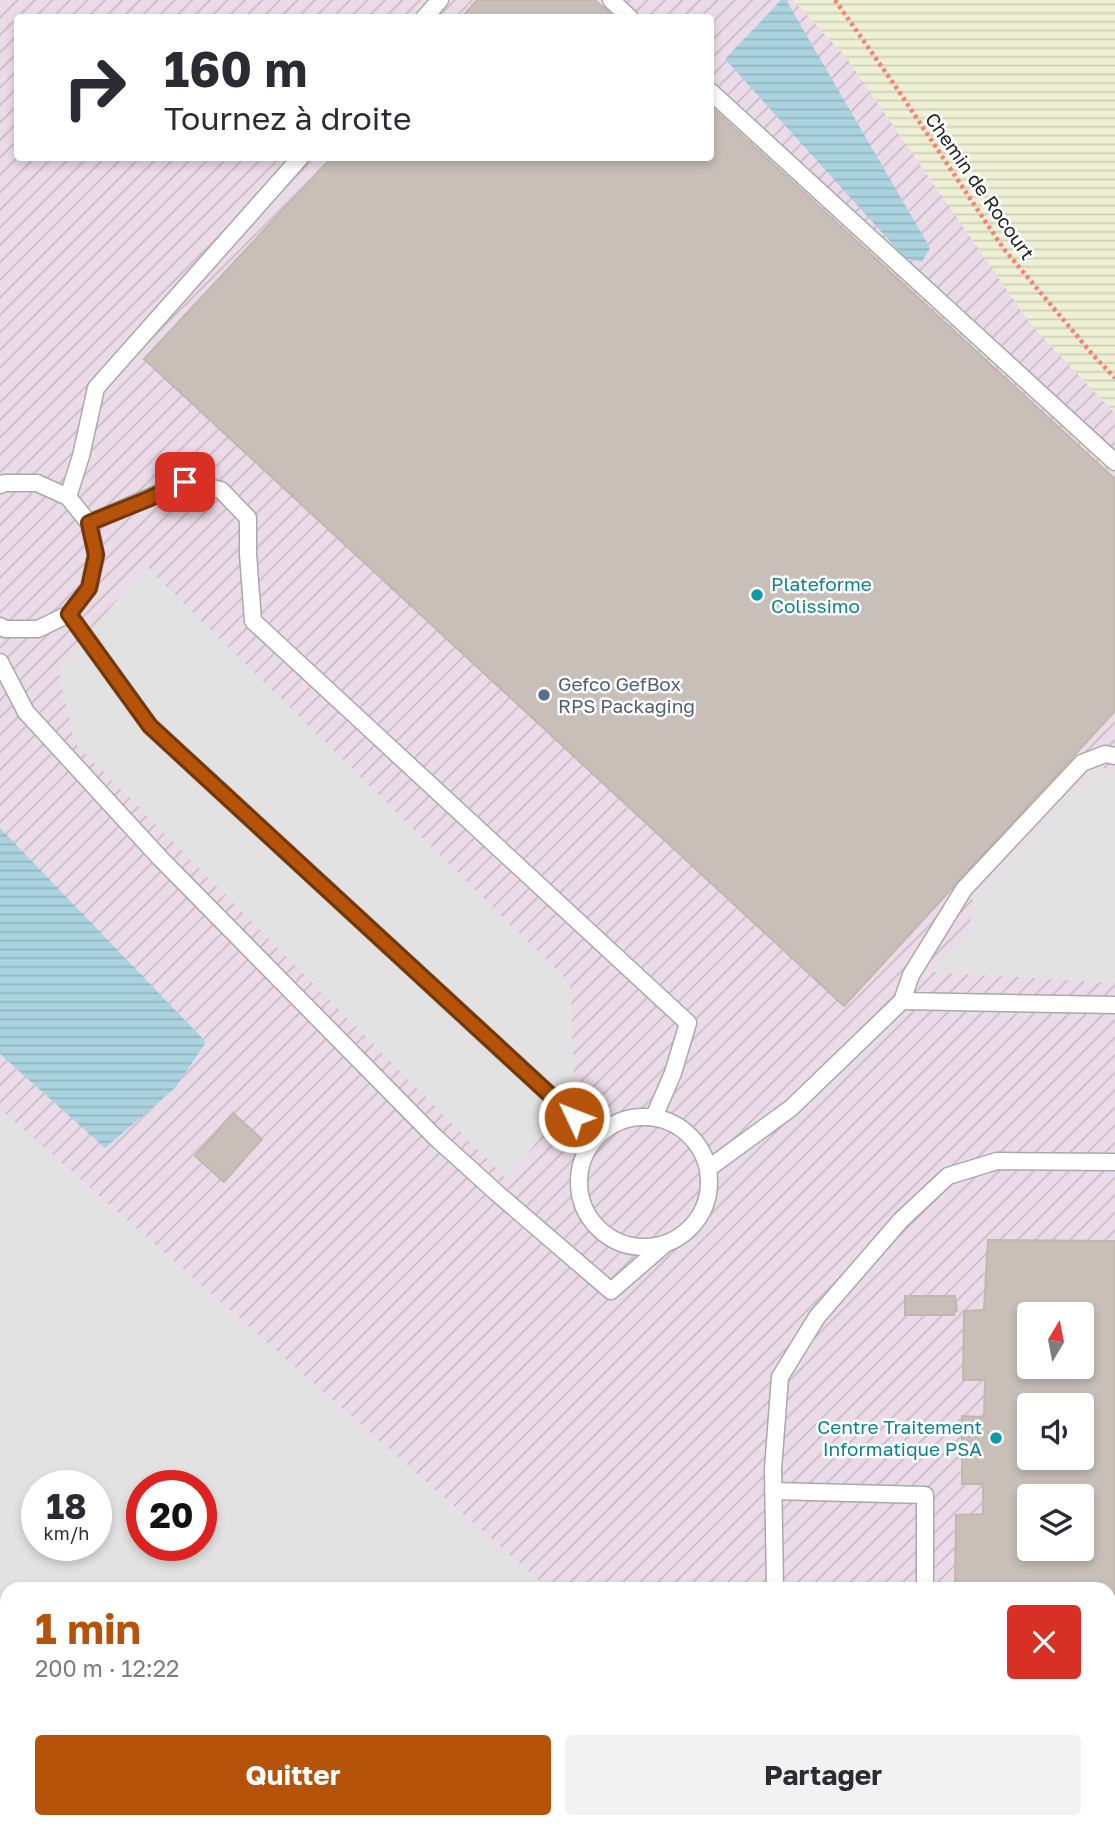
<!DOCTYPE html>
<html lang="fr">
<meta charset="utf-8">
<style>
:root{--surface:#fff;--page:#f2f2f3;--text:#2b2b33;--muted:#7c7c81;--accent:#b45309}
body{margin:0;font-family:"Golos Text",sans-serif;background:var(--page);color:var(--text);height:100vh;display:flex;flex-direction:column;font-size:26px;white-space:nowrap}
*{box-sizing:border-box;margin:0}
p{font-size:23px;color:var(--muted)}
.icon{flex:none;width:38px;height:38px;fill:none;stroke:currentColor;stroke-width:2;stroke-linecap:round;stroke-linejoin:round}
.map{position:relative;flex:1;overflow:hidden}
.sheet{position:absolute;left:0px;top:1582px;width:1116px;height:247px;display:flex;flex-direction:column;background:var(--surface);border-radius:21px 21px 0 0;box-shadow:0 4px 10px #0003}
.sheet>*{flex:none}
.banner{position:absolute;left:14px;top:14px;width:700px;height:147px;border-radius:7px;box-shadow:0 4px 10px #0003;background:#fff;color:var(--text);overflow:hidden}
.needle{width:46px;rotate:10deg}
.controls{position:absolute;left:1017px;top:1302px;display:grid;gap:14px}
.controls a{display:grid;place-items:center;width:77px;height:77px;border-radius:7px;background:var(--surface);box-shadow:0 4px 10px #0003;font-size:35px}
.speed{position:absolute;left:21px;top:1470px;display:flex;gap:14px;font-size:35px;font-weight:700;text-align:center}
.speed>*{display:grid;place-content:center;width:91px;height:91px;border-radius:50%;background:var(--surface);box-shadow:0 4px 10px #0003;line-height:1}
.speed small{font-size:18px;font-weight:400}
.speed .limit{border:10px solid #d22;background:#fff;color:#111}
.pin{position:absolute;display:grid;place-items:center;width:60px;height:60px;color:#fff;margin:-30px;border-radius:14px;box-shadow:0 4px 10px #0006}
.me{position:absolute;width:77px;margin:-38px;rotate:313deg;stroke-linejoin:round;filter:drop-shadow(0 0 5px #0008)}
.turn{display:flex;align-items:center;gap:24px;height:147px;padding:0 35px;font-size:32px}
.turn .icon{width:91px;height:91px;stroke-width:2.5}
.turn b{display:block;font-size:49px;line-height:60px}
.round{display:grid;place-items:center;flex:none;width:74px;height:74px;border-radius:7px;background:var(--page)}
.summary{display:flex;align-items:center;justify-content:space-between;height:119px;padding:0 35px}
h1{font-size:42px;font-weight:700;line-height:52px;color:var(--accent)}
.action{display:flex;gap:14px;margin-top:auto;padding:14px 35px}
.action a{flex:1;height:80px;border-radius:7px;background:var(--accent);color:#fff;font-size:28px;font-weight:700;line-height:80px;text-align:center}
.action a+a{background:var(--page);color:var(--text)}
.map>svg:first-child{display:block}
.industrial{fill:url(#industrial-furrows);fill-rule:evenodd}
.farmland{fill:url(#farmland-rules)}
.parking{fill:#e2e2e2;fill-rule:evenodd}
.water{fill:url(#water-rules)}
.building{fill:#c7bfb8;stroke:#c4b6ab;stroke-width:2;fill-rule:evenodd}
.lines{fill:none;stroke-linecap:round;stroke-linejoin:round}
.service-casing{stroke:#a9a9a9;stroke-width:19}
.path{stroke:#fa8072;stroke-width:4.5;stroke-dasharray:3.5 3.5;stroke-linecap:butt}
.service{stroke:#fff;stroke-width:16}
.route-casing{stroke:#753606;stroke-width:18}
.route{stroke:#b45309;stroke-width:12}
.culture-dot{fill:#0f9aa8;stroke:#fff;stroke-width:2.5}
.service-dot{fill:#5c6f8a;stroke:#fff;stroke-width:2.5}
.labels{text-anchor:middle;stroke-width:5;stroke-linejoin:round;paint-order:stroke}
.street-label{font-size:19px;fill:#222;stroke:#fff}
.culture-label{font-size:19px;fill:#0d838f;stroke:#fff;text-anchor:start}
.service-label{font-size:19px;fill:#4e5e75;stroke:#fff;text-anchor:start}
</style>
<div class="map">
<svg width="1115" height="1828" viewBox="0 0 1115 1828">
<defs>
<pattern id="industrial-furrows" width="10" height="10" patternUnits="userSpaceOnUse" patternTransform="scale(1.75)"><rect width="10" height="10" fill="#ebdbe8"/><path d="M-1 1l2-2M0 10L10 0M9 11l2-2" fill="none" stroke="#c9bcc7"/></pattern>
<pattern id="farmland-rules" width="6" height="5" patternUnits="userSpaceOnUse" patternTransform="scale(1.75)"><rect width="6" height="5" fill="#eef0d5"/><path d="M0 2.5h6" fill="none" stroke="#ccceb7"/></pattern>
<pattern id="water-rules" width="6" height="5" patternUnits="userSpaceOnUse" patternTransform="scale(1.75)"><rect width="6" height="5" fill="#aad3df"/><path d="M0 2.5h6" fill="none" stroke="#92b5bf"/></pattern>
</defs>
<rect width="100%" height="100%" fill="#f2efe9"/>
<!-- industrial -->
<path class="industrial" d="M0,0H793L846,57L1032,326L1115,413V1828H0ZM18,18H710V158H18ZM1029,1314H1082V1367H1029ZM1029,1405H1082V1458H1029ZM37,1486H96V1545H37ZM142,1486H201V1545H142ZM1029,1496H1082V1549H1029ZM7,1589H1110V1822H7Z"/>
<!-- farmland -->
<path class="farmland" d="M793,0H1115V413L1032,326L846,57Z"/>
<!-- parking -->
<path class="parking" d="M146,566L570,983L575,1094L507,1179L74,742L58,669Z
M1095,768L1115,770V983L931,972L970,927L973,898Z
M0,1109L549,1589H7V1822H816L823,1828H0ZM37,1486H96V1545H37ZM142,1486H201V1545H142Z"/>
<!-- water -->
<path class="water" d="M781,0H786L930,248L922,262L905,258L725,59Z
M0,828L206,1042L175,1088L105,1148L0,1054Z"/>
<!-- building -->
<path class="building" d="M477,0H595L614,18H461Z
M710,106L1115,479V711L844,1006L144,359L331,158H710Z
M233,1113L262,1139L224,1182L195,1156Z
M988,1240L1115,1241V1628H1110V1589H955L956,1515L983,1514V1484H962V1416L984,1417L985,1380H963L964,1311L984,1310ZM1029,1314H1082V1367H1029ZM1029,1405H1082V1458H1029ZM1029,1496H1082V1549H1029Z
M905,1296H955L957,1311L954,1312V1315H905Z"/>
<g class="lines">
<defs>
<path id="service" d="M611,0L630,18
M424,18L440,0
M710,91L1115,462
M0,485L4,483H37L68,497L89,523L96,555L89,588L69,614L38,629H5L0,626
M68,497L81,456L96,388L300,158
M89,523L185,482L221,490L248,518V554L253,621L688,1023L673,1073L654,1117
M69,614L150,726L574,1117L594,1139
M0,662L26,712L160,858L435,1137L498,1194L611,1291L664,1245
M1115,756L1105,754L1082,763L964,889L911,975L902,1001L1115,1005
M579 1182a65 65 0 1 1 130 0a65 65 0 1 1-130 0Z
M709,1168L791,1108L902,1001
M773,1491L925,1495V1589
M775,1589L773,1469L780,1377L817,1317L901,1220L948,1176L997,1161L1115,1162
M953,1822L965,1828"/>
</defs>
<!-- service casing -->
<use href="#service" class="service-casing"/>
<!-- path -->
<path class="path" d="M835,0L898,90L1003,248L1093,355L1115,378"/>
<!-- service -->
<use href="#service" class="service"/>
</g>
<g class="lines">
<defs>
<path id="route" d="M185,482L148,499L89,523L96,555L89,588L69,614L150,726L574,1117"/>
</defs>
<!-- route casing -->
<use href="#route" class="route-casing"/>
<!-- route -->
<use href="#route" class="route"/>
</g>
<!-- markers -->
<g class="culture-dot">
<circle cx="757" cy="595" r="7"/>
<circle cx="996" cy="1438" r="7"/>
</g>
<circle class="service-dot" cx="544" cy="695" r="7"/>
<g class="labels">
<!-- street labels -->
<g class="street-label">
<text transform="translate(980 186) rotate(55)" y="7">Chemin de Rocourt</text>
</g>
<!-- culture labels -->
<g class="culture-label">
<text x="771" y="591">Plateforme<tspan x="771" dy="22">Colissimo</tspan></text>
<text x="982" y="1434" text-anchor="end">Centre Traitement<tspan x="982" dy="22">Informatique PSA</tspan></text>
</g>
<!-- service labels -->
<g class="service-label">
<text x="558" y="691">Gefco GefBox<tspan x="558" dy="22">RPS Packaging</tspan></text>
</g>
</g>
</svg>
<div class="controls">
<a><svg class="needle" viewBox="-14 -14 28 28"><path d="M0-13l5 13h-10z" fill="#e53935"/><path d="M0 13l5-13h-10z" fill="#7c7c81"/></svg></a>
<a><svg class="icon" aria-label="sound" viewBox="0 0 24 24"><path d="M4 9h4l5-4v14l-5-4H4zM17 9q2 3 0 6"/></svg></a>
<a><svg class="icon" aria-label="layers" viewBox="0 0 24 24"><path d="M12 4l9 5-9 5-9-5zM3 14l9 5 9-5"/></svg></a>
</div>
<div class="speed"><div>18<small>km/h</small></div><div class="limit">20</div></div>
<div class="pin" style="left:185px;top:482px;background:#d93025"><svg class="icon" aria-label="arrive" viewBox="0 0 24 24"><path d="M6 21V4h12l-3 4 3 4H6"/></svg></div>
<svg class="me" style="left:574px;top:1117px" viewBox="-20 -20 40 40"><circle r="17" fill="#b45309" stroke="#fff" stroke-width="3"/><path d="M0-11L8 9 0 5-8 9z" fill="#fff"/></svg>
<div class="banner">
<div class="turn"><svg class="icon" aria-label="right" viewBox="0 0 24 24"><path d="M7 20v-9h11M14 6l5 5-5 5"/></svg><div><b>160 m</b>Tournez à droite</div></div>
</div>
<section class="sheet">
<div class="summary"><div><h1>1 min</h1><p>200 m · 12:22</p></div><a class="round" style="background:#d93025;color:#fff"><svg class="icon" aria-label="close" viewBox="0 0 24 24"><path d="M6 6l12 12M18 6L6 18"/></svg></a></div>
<div class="action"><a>Quitter</a><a>Partager</a></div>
</section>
</div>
